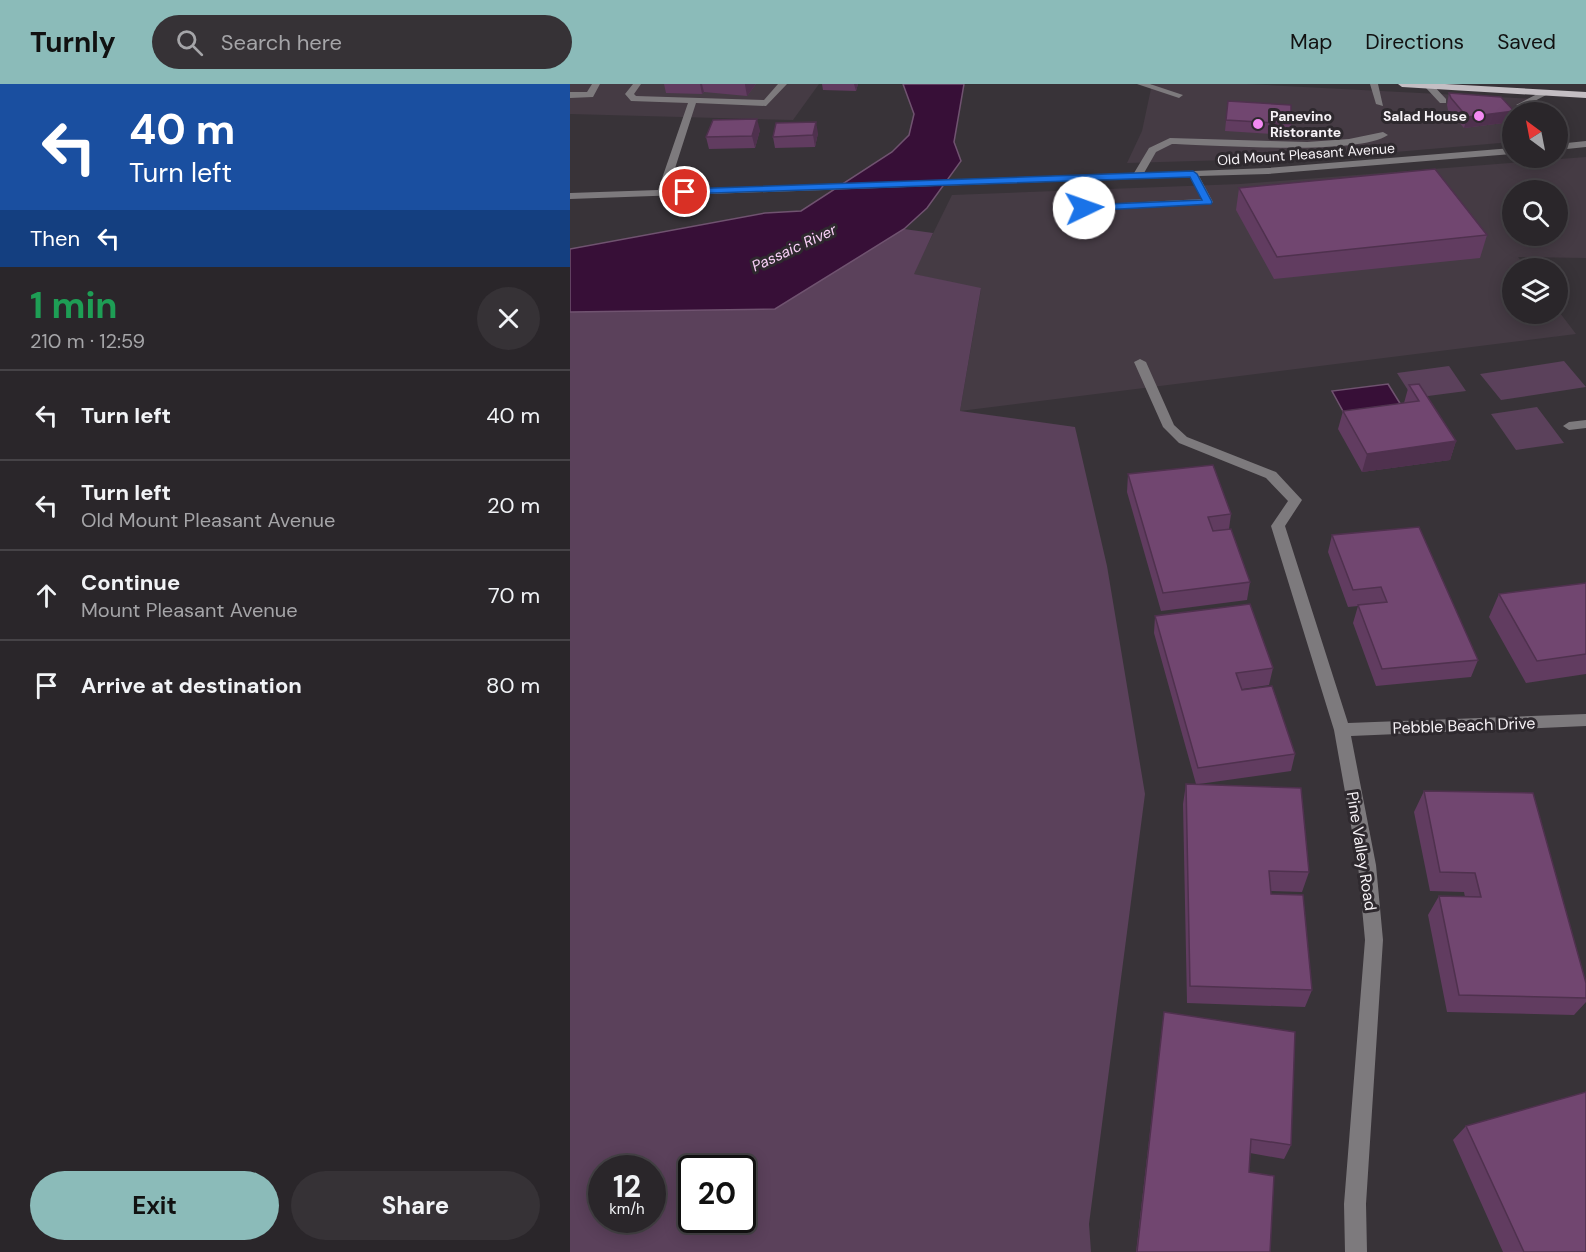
<!DOCTYPE html>
<meta charset="utf-8">
<style>
:root{--surface:#2a262a;--page:#363236;--text:#f1f3f6;--muted:#a5a5a8;--line:#464347;--accent:#8bbbb9}
body{margin:0;font-family:"DM Sans",sans-serif;background:var(--page);color:var(--text);height:100vh;display:flex;flex-direction:column;font-size:22px;white-space:nowrap}
*{box-sizing:border-box;margin:0}
p{font-size:20px;color:var(--muted)}
.icon{flex:none;width:33px;height:33px;fill:none;stroke:currentColor;stroke-width:2;stroke-linecap:round;stroke-linejoin:round}
.map{position:relative;flex:1;overflow:hidden}
.side{display:flex;flex-direction:column;background:var(--surface);width:570px}
.side>*{flex:none}
.hud{background:#1a4fa0;color:#fff;overflow:hidden}
.needle{width:39px;rotate:328deg}
.controls{position:absolute;left:932px;top:18px;display:grid;gap:12px}
.controls a{display:grid;place-items:center;width:66px;height:66px;border-radius:50%;background:var(--surface);box-shadow:0 3px 15px #0003,0 0 0 2px var(--line);font-size:30px}
.speed{position:absolute;left:18px;top:1071px;display:flex;gap:12px;font-size:30px;font-weight:700;text-align:center}
.speed>*{display:grid;place-content:center;width:78px;height:78px;border-radius:50%;background:var(--surface);box-shadow:0 3px 15px #0003,0 0 0 2px var(--line);line-height:1}
.speed small{font-size:15px;font-weight:400}
.speed .limit{border:3px solid #111;border-radius:9px;background:#fff;color:#111}
.pin{position:absolute;display:grid;place-items:center;width:51px;height:51px;color:#fff;margin:-26px;border:3px solid #fff;border-radius:50%;box-shadow:0 2px 6px #0007}
.me{position:absolute;width:66px;margin:-33px;rotate:87deg;stroke-linejoin:round;filter:drop-shadow(0 0 4px #0008)}
.turn{display:flex;align-items:center;gap:21px;height:126px;padding:0 30px;font-size:27px}
.turn .icon{width:78px;height:78px;stroke-width:2.5}
.turn b{display:block;font-size:42px;line-height:51px}
.then{display:flex;align-items:center;height:57px;padding:0 30px;background:#0003;gap:12px;font-size:22px}
.round{display:grid;place-items:center;flex:none;width:63px;height:63px;border-radius:32px;background:var(--page)}
.head{display:flex;align-items:center;justify-content:space-between;height:102px;padding:0 30px}
h1{font-size:36px;font-weight:700;line-height:45px;color:#1e9e55}
.cta{display:flex;gap:12px;margin-top:auto;padding:12px 30px}
.cta a{flex:1;height:69px;border-radius:36px;background:var(--accent);color:#111;font-size:24px;font-weight:700;line-height:69px;text-align:center}
.cta a+a{background:var(--page);color:var(--text)}
ul{padding:0;list-style:none}
li{display:flex;align-items:center;gap:18px;height:90px;padding:0 30px;border-top:2px solid var(--line)}
li div{flex:1}
li b{display:block;font-size:22px}
li em{font-style:normal}
header{display:flex;align-items:center;gap:36px;box-sizing:border-box;height:84px;padding:0 30px;background:var(--accent);color:#111}
header strong{font-size:28px}
nav{display:flex;gap:33px;margin-inline-start:auto;font-size:21px}
.search{width:420px;height:54px;background:var(--page);display:flex;align-items:center;gap:15px;box-sizing:border-box;padding:0 21px;border-radius:33px;color:var(--muted);font-size:22px}
main{display:flex;flex:1;min-height:0}
.map>svg:first-child{display:block}
.built{fill:#453b44;fill-rule:evenodd}
.green{fill:#5b415b;fill-rule:evenodd}
.water{fill:#370f37;stroke:#705370;stroke-width:1.5}
.lines{fill:none;stroke-linecap:round;stroke-linejoin:round}
.minor{fill:#7d7a7d;fill-rule:evenodd}
.major{fill:#c4bec3;fill-rule:evenodd}
.wall{fill:#613c60}
.shaded-wall{fill:#4f314e}
.building{fill:#714670;stroke:#4f314e;stroke-width:1.5}
.route{fill:#1a73e8;stroke:#114b97;stroke-width:1.5}
.poi-dot{fill:#f38af2;stroke:#2e292e;stroke-width:2}
.labels{text-anchor:middle;stroke-width:6;stroke-linejoin:round;paint-order:stroke}
.far-poi-label{font-size:14px;font-weight:bold;fill:#f6f2f6;stroke:#2e292e;text-anchor:start}
.far-street-label{font-size:14px;fill:#f6f2f6;stroke:#2e292e}
.far-water-label{font-size:15px;font-style:italic;fill:#fad1f8;stroke:#2e292e}
.street-label{font-size:16px;fill:#f6f2f6;stroke:#2e292e}
</style>
<header>
<strong>Turnly</strong>
<div class="search"><svg class="icon" aria-label="search" viewBox="0 0 24 24"><circle cx="10" cy="10" r="6"/><path d="M15 15l6 6"/></svg>Search here</div>
<nav><a>Map</a><a>Directions</a><a>Saved</a></nav>
</header>
<main>
<section class="side">
<div class="hud">
<div class="turn"><svg class="icon" aria-label="left" viewBox="0 0 24 24"><path d="M17 20v-9H6M10 6l-5 5 5 5"/></svg><div><b>40 m</b>Turn left</div></div>
<div class="then">Then<svg class="icon" aria-label="left" viewBox="0 0 24 24"><path d="M17 20v-9H6M10 6l-5 5 5 5"/></svg></div>
</div>
<div class="head"><div><h1>1 min</h1><p>210 m · 12:59</p></div><a class="round"><svg class="icon" aria-label="close" viewBox="0 0 24 24"><path d="M6 6l12 12M18 6L6 18"/></svg></a></div>
<ul>
<li><svg class="icon" aria-label="left" viewBox="0 0 24 24"><path d="M17 20v-9H6M10 6l-5 5 5 5"/></svg><div><b>Turn left</b></div><em>40 m</em></li>
<li><svg class="icon" aria-label="left" viewBox="0 0 24 24"><path d="M17 20v-9H6M10 6l-5 5 5 5"/></svg><div><b>Turn left</b><p>Old Mount Pleasant Avenue</p></div><em>20 m</em></li>
<li><svg class="icon" aria-label="ahead" viewBox="0 0 24 24"><path d="M12 20V5M6 11l6-6 6 6"/></svg><div><b>Continue</b><p>Mount Pleasant Avenue</p></div><em>70 m</em></li>
<li><svg class="icon" aria-label="arrive" viewBox="0 0 24 24"><path d="M6 21V4h12l-3 4 3 4H6"/></svg><div><b>Arrive at destination</b></div><em>80 m</em></li>
</ul>
<div class="cta"><a>Exit</a><a>Share</a></div>
</section>
<div class="map">
<svg width="1016" height="1168" viewBox="0 0 1016 1168">
<rect width="100%" height="100%" fill="#383338"/>
<!-- built -->
<path class="built" d="M0,0H249L223,36L0,30Z
M582,0H677L967,15L973,28H942V58L767,73L557,79L572,47Z
M1016,73V174L948,173L957,184H942V230H987V225L1006,250L390,327L411,205L343,190L382,111L670,100ZM942,106H987V152H942Z"/>
<!-- green -->
<path class="green" d="M334,145L363,149L344,190L411,204L390,327L505,343L537,482L575,710L519,1140L521,1168H0V228L205,225ZM32,1084H82V1136H32ZM122,1084H172V1136H122Z
M994,277L1016,303L931,316L910,290Z
M879,282L896,307L843,314L827,289Z
M967,323L994,359L946,366L921,330Z"/>
<!-- water -->
<path class="water" d="M333,0H394L384,58L391,77L357,124L334,145L205,225L0,228V165L195,129L231,127L322,68L339,51L344,30Z
M818,300L831,321L774,329L762,307Z"/>
<g class="lines">
<!-- minor -->
<path class="minor" d="M22,0H30L23,13L0,14V8H17Z
M63,0H71L64,10L66,12L194,16L208,0H217L196,22L126,19L98,106L564,89L579,64L600,54L737,58L779,55L813,48L818,51C787,72 644,61 602,60L586,68L574,89L698,84L942,64V70L698,90L629,92L643,118L641,120L514,127L509,124L504,97L0,115V109L88,106L118,19L61,17L55,10ZM620,93L632,115L518,121L513,96Z
M567,0H580L613,11L609,14Z
M800,0H808L813,22L806,20Z
M856,0H862L876,15V19H870L856,4Z
M973,7L980,9L953,23L946,21Z
M1016,57V63L987,66V60Z
M570,275L576,278L604,341L617,353L706,388L732,416L715,442L778,639L1016,630V642L781,652L806,781L813,856L796,1120L797,1168H775L774,1120L795,856L788,781L764,646L701,442L718,417L696,394L609,359L593,343L564,278Z
M1016,336V344L999,346L993,342L999,338Z"/>
<!-- major -->
<path class="major" d="M828,0H875L1016,8V14L832,3Z"/>
</g>
<!-- wall -->
<path class="wall" d="M94,0H186L177,12L134,8L132,10L96,9Z
M252,0H288L286,7L253,6Z
M879,9L944,27V28H942L941,38L894,44L878,26L877,21Z
M658,17L721,40L719,51L655,47Z
M190,46L185,64L139,65L136,53Z
M248,49L245,63L205,64L203,53Z
M669,104L917,151L910,174L704,195L666,126Z
M839,301L886,357L880,376L792,388L768,345L773,327L834,319Z
M558,390L661,430L659,445L680,498L677,516L591,527L557,408Z
M762,451L908,576L901,593L806,602L783,539L788,522L778,523L758,468Z
M1016,499V590L956,599L919,533L929,510Z
M585,532L703,584L699,601L672,605L725,670L721,687L629,700L739,788L732,808L701,807V810L742,906L735,923L617,919L613,720L616,700H626L584,549Z
M854,707L1016,899V918L1004,931L877,928L858,831L869,812L895,813L894,808L860,807L844,728Z
M594,928L721,1061L714,1075L680,1069L679,1088L700,1168H566Z
M896,1042L1016,1168H933L883,1056Z"/>
<!-- shaded-wall -->
<path class="shaded-wall" d="M130,0H132L134,8L132,10Z
M175,0H186L177,12L175,1Z
M284,0H288L286,7Z
M944,27V28H942L941,38L894,44L897,33Z
M187,35L190,46L185,64L182,52Z
M246,38L248,49L245,63L243,51Z
M886,357L880,376L792,388L797,370Z"/>
<!-- building -->
<path class="building" d="M879,9L931,13L944,27L897,33L881,14Z
M658,17L721,21V40L656,36Z
M187,35L182,52L136,53L143,36Z
M246,38L243,51L203,53L206,39Z
M865,85L917,151L707,173L669,104Z
M849,300L886,357L797,370L773,327L849,317L839,301Z
M643,381L661,430L638,433L643,447L661,445L680,498L593,509L558,390Z
M849,443L908,576L812,585L788,521L817,518L811,503L783,506L762,451Z
M1016,499V570L967,577L929,510Z
M680,520L703,584L666,589L672,606L702,602L725,670L628,684L585,532Z
M616,700L731,704L739,788L699,787L701,810L733,811L742,906L620,902Z
M854,707L963,709L1016,899V914L889,911L869,812L911,813L905,789L870,788Z
M594,928L725,948L721,1061L681,1055L679,1088L704,1092L700,1168H567Z
M1016,1008V1168H954L896,1042Z"/>
<!-- route -->
<path class="route" d="M623,87L627,90L642,118L641,120L514,127L510,124L514,121L632,116L620,93L115,110L111,108L115,105Z"/>
<!-- markers -->
<g class="poi-dot">
<circle cx="909" cy="32" r="6"/>
<circle cx="688" cy="40" r="6"/>
</g>
<g class="labels">
<!-- far-poi labels -->
<g class="far-poi-label">
<text x="700" y="37">Panevino<tspan x="700" dy="16">Ristorante</tspan></text>
<text x="897" y="37" text-anchor="end">Salad House</text>
</g>
<!-- far-street labels -->
<g class="far-street-label">
<text transform="translate(736 70) rotate(-4)" y="5">Old Mount Pleasant Avenue</text>
</g>
<!-- far-water labels -->
<g class="far-water-label">
<text transform="translate(224 164) rotate(-25)" y="5">Passaic River</text>
</g>
<!-- street labels -->
<g class="street-label">
<text transform="translate(894 641) rotate(-2)" y="6">Pebble Beach Drive</text>
<text transform="translate(792 767) rotate(81)" y="6">Pine Valley Road</text>
</g>
</g>
</svg>
<div class="controls">
<a><svg class="needle" viewBox="-14 -14 28 28"><path d="M0-13l5 13h-10z" fill="#e53935"/><path d="M0 13l5-13h-10z" fill="#a5a5a8"/></svg></a>
<a><svg class="icon" aria-label="search" viewBox="0 0 24 24"><circle cx="10" cy="10" r="6"/><path d="M15 15l6 6"/></svg></a>
<a><svg class="icon" aria-label="layers" viewBox="0 0 24 24"><path d="M12 4l9 5-9 5-9-5zM3 14l9 5 9-5"/></svg></a>
</div>
<div class="speed"><div>12<small>km/h</small></div><div class="limit">20</div></div>
<div class="pin" style="left:115px;top:108px;background:#d93025"><svg class="icon" aria-label="arrive" viewBox="0 0 24 24"><path d="M6 21V4h12l-3 4 3 4H6"/></svg></div>
<svg class="me" style="left:514px;top:124px" viewBox="-20 -20 40 40"><circle r="19" fill="#fff"/><path d="M0-13L10 11 0 6-10 11z" fill="#1a73e8"/></svg>
</div>
</main>
